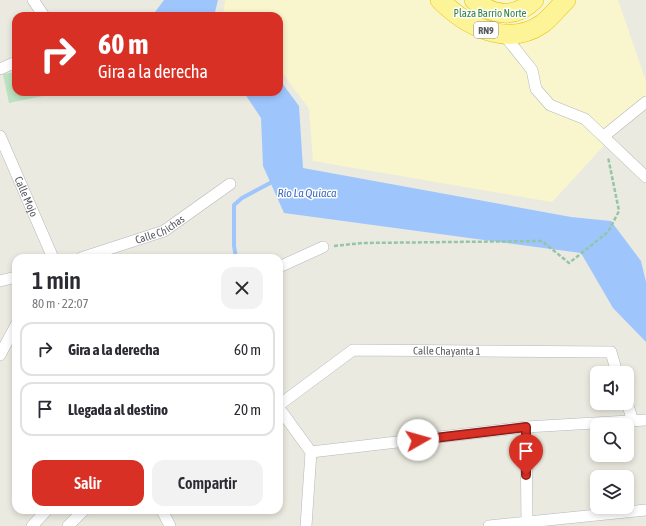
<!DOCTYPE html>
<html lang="es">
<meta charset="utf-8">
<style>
:root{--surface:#fff;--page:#f2f2f3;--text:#2b2b33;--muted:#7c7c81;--line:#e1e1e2;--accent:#d93025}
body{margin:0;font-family:"Asap Condensed",sans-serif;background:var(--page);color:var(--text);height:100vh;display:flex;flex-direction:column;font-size:15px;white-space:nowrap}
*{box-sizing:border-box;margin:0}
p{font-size:13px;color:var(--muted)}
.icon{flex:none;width:22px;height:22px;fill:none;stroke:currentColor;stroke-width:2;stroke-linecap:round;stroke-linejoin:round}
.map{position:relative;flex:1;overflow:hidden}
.side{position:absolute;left:12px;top:254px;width:271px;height:260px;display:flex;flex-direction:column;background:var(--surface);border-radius:12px;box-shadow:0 2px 6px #0003}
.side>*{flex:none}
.banner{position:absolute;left:12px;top:12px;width:271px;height:84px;border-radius:12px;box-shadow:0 2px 6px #0003;background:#d93025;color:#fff;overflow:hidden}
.buttons{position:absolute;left:590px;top:366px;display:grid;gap:8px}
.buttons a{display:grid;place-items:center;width:44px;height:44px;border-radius:8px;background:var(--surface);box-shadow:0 2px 6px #0003;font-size:20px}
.pin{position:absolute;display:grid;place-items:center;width:34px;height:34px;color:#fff;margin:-41px -17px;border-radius:50% 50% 50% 0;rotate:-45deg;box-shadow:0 0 4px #0007}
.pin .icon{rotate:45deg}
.me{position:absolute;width:44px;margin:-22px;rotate:83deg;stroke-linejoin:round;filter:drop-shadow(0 0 3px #0008)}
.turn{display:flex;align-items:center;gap:14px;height:84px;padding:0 20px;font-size:18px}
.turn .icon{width:52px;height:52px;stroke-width:2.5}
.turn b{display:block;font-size:28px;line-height:34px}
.round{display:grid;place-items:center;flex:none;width:42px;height:42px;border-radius:12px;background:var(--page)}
.overview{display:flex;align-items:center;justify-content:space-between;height:68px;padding:0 20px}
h1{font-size:24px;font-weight:600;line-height:30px}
.button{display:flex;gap:8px;margin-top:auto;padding:8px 20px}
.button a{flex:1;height:46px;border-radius:12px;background:var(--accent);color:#fff;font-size:16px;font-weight:600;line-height:46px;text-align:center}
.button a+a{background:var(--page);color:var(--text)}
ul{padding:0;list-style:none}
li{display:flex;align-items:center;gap:12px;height:54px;margin:0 8px 6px;padding:0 12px;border:2px solid var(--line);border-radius:12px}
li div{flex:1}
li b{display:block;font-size:15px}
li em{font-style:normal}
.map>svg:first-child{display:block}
.green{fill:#bce3c1}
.sand{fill:#f9f5cd}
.water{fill:#9ec6fd}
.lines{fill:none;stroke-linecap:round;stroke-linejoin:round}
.stream{stroke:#9ec6fd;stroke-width:4}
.service-casing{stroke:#b5b7bc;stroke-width:6}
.minor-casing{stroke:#b5b7bc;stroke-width:12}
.trunk-casing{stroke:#e6c005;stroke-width:20}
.path{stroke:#95c4a9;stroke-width:2.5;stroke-dasharray:4 2;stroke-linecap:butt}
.service{stroke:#fff;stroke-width:5.5}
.minor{stroke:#fff;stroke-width:11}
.trunk{stroke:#fcf496;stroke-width:19}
.route-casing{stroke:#8d1f18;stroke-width:10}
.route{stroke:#d93025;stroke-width:7}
.labels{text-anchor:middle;stroke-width:3;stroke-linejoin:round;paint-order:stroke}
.shield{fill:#fff;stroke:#8a8c90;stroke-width:1}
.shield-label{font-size:10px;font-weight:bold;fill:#585b60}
.park-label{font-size:11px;fill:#368244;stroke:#fff}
.street-label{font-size:11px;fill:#585b60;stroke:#fff}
.water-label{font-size:12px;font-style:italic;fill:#426dbf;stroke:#fff}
</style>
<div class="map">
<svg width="646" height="526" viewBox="0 0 646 526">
<rect width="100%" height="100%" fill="#ebeae0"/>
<!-- green -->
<path class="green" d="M16,72V92H62L9,103L3,74Z"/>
<!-- sand -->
<path class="sand" d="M225,0H618L646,81V100L552,202L313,161L309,109L279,68V16H223Z"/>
<!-- water -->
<path class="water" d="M164,0H218L214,16H152Z
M279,79L299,106L303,168L571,217L611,221L641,261L646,282V342L613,308L581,253L284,213L263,166L261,118L245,94L240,92H279Z"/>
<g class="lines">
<!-- stream -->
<path class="stream" d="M236,258L234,246V205L242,198L272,182"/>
<defs>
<path id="service" d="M121,16L123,15"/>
<g id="minor">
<path d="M33,0L44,16"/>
<path d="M505,36L532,70L536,89L550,105L585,119L646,177"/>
<path d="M0,69L16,62"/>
<path id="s1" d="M0,136L53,258"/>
<path d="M604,136L646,102"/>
<path id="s2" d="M81,258L164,231L230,184"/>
<path d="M279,267L323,247"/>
<path d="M0,281L16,277"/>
<path d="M0,355L16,325"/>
<path d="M627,403L633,421"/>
<path id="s3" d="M279,405L353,350L611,352L617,373"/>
<path d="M279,408L311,452L306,526"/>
<path d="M526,427L527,526"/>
<path d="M311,452L526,427L646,420"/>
<path d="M162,510L170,526"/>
<path d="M32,526L47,510"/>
<path d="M68,526L84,510"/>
<path d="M489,526L646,510"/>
</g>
<path id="trunk" d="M440,0C466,26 507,48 542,24C550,18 558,8 566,0
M474,0C493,16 515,19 534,0"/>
</defs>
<!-- service casing -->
<use href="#service" class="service-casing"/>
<!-- minor casing -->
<use href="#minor" class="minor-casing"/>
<!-- trunk casing -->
<use href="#trunk" class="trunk-casing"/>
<!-- path -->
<path class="path" d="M334,246L362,243L542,241L569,263L608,232L619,211L608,157"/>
<!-- service -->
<use href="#service" class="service"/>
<!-- minor -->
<use href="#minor" class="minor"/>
<!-- trunk -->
<use href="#trunk" class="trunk"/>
</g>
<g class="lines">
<defs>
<path id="route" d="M418,440L526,427V475"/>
</defs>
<!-- route casing -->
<use href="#route" class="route-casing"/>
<!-- route -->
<use href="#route" class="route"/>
</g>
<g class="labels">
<!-- shield labels -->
<rect class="shield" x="474" y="22" width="24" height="16" rx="3"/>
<g class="shield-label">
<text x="486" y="34">RN9</text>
</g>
<!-- park labels -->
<g class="park-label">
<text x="490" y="17">Plaza Barrio Norte</text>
</g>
<!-- street labels -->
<g class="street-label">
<text dy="4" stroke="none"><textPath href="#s1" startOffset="66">Calle Mojo</textPath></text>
<text dy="4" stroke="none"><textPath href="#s2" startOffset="84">Calle Chichas</textPath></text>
<text dy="4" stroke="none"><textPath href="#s3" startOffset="186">Calle Chayanta 1</textPath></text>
</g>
<!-- water labels -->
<g class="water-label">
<text x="307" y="197">Río La Quiaca</text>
</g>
</g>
</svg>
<div class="buttons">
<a><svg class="icon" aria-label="sound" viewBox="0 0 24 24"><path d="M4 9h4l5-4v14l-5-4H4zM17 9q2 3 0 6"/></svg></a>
<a><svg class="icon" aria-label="search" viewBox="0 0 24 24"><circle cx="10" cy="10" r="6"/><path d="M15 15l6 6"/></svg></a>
<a><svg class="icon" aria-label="layers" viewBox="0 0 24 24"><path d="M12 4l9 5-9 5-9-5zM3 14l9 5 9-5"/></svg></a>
</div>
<div class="pin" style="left:526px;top:475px;background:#d93025"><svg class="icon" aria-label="arrive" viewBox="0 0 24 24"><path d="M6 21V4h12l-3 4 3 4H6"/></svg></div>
<svg class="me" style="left:418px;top:440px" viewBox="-20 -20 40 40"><circle r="19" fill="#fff"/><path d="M0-13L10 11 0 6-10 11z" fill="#d93025"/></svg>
<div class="banner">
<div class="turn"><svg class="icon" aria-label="right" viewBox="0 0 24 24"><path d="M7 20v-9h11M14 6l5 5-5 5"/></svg><div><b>60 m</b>Gira a la derecha</div></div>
</div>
<section class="side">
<div class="overview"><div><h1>1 min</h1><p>80 m · 22:07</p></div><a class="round"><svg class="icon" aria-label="close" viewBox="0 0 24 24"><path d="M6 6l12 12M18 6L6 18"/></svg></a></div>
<ul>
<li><svg class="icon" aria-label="right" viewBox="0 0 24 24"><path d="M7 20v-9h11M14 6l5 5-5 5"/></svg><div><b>Gira a la derecha</b></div><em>60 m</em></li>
<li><svg class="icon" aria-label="arrive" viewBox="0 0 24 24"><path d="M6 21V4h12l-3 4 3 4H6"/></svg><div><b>Llegada al destino</b></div><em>20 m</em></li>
</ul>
<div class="button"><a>Salir</a><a>Compartir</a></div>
</section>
</div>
